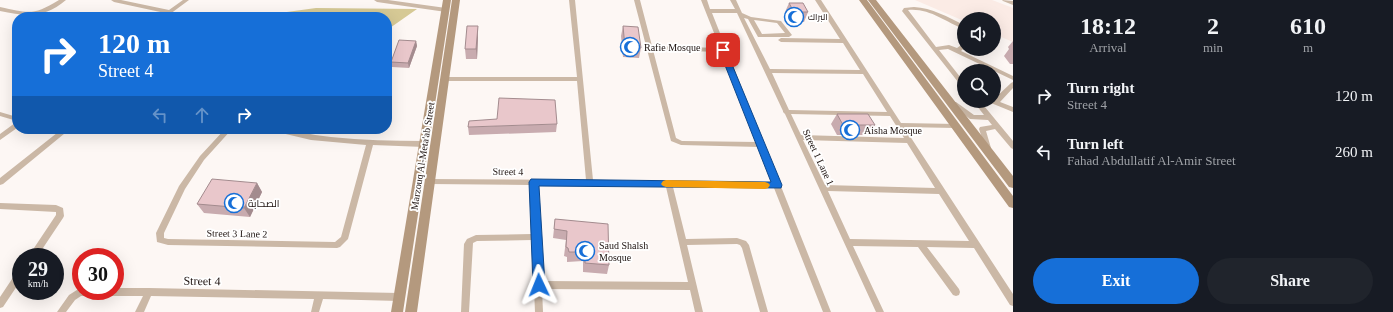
<!DOCTYPE html>
<meta charset="utf-8">
<style>
:root{--surface:#171b24;--page:#20242c;--text:#f1f3f6;--muted:#9ea1a6;--accent:#166fd8}
body{margin:0;font-family:"Times New Roman",Cairo,serif;background:var(--page);color:var(--text);height:100vh;display:flex;flex-direction:column;font-size:15px;white-space:nowrap}
*{box-sizing:border-box;margin:0}
p{font-size:13px;color:var(--muted)}
.icon{flex:none;width:22px;height:22px;fill:none;stroke:currentColor;stroke-width:2;stroke-linecap:round;stroke-linejoin:round}
.map{position:relative;flex:1;overflow:hidden}
.panel{display:flex;flex-direction:column;background:var(--surface);width:380px}
.panel>*{flex:none}
.hud{position:absolute;left:12px;top:12px;width:380px;height:122px;border-radius:16px;box-shadow:0 4px 16px #0002;background:#166fd8;color:#fff;overflow:hidden}
.fabs{position:absolute;left:957px;top:12px;display:grid;gap:8px}
.fabs a{display:grid;place-items:center;width:44px;height:44px;border-radius:50%;background:var(--surface);box-shadow:0 4px 16px #0002;font-size:20px}
.speed{position:absolute;left:12px;top:248px;display:flex;gap:8px;font-size:20px;font-weight:700;text-align:center}
.speed>*{display:grid;place-content:center;width:52px;height:52px;border-radius:50%;background:var(--surface);box-shadow:0 4px 16px #0002;line-height:1}
.speed small{font-size:10px;font-weight:400}
.speed .limit{border:6px solid #d22;background:#fff;color:#111}
.pin{position:absolute;display:grid;place-items:center;width:34px;height:34px;color:#fff;margin:-17px;border-radius:8px;box-shadow:0 2px 6px #0006}
.me{position:absolute;width:44px;margin:-22px;rotate:358deg;stroke-linejoin:round;filter:drop-shadow(0 0 3px #0008)}
.turn{display:flex;align-items:center;gap:14px;height:84px;padding:0 20px;font-size:18px}
.turn .icon{width:52px;height:52px;stroke-width:2.5}
.turn b{display:block;font-size:28px;line-height:34px}
.lanes{display:flex;align-items:center;height:38px;padding:0 20px;background:#0003;justify-content:center;gap:20px;direction:ltr}
.lanes .off{opacity:.35}
.eta{display:flex;justify-content:space-evenly;align-items:center;height:68px;text-align:center}
.eta b{font-size:24px;font-weight:800;line-height:28px}
.primary-button{display:flex;gap:8px;margin-top:auto;padding:8px 20px}
.primary-button a{flex:1;height:46px;border-radius:24px;background:var(--accent);color:#fff;font-size:16px;font-weight:800;line-height:46px;text-align:center}
.primary-button a+a{background:var(--page);color:var(--text)}
ul{padding:0;list-style:none}
li{display:flex;align-items:center;gap:12px;height:56px;padding:0 20px}
li div{flex:1}
li b{display:block;font-size:15px}
li em{font-style:normal}
main{display:flex;flex:1;min-height:0}
.map>svg:first-child{display:block}
.built{fill:#fbebe5}
.green{fill:#d6c995}
.lines{fill:none;stroke-linecap:round;stroke-linejoin:round}
.minor{fill:#cbb8a6;fill-rule:evenodd}
.tertiary{fill:#cbb8a6;fill-rule:evenodd}
.secondary{fill:#b4997e;fill-rule:evenodd}
.wall{fill:#c8abaf}
.shaded-wall{fill:#a38b8e}
.building{fill:#e9c7cb;stroke:#a38b8e}
.route{fill:#166fd8;stroke:#0e488c}
.slow{fill:#f59e0b}
.labels{text-anchor:middle;stroke-width:3.5;stroke-linejoin:round;paint-order:stroke}
.far-poi-label{font-size:9px;fill:#1d120f;stroke:#fff;text-anchor:start}
.poi-label{font-size:10px;fill:#1d120f;stroke:#fff;text-anchor:start}
.street-label{font-size:10px;fill:#1d120f;stroke:#fff}
.near-street-label{font-size:12px;fill:#1d120f;stroke:#fff}
</style>
<main>
<div class="map">
<svg width="1013" height="312" viewBox="0 0 1013 312">
<rect width="100%" height="100%" fill="#fdf7f4"/>
<!-- built -->
<path class="built" d="M915,0H992L1013,8V42L994,34V19H964V21Z"/>
<!-- green -->
<path class="green" d="M316,8L417,9L387,30V17H251Z"/>
<g class="lines">
<!-- minor -->
<path class="minor" d="M59,0H66C44,19 26,16 0,11V7C29,13 33,16 59,0Z
M111,0H121L169,10L183,0H189L166,17H160L165,13L114,2Z
M374,0H388L446,8L449,10L446,12L377,2Z
M569,0H575L593,180L772,182L759,147L681,145L671,141L634,0H640L652,46L720,48L701,0H707L710,9H735L730,0H736L742,13L751,17L781,21L792,35L789,37H758L748,19L744,18L770,69L860,70L843,43L781,42L778,40L781,38L840,39L815,0H821L901,123L957,124L958,126L955,128L904,127L1013,294V306L1010,305L974,248L927,247L959,289L960,292L959,295L956,296L953,295L918,247L853,246L884,312H876L785,114L783,112V111L737,13H712L831,312H823L774,188L673,187L686,239L737,238L746,241L749,245L768,312H760L742,248L740,245L737,244L687,245L703,312H695L690,290L542,289L543,312H535L532,240L477,241L473,243L469,312H461L464,244L467,239L476,235L532,234L530,185L430,184L427,183L426,181L427,179L586,180L577,81H445L442,79L445,77H577ZM754,20L777,23L785,33L762,34ZM653,50L721,52L757,142L682,141L676,138ZM772,73L863,74L887,112L789,110ZM791,114L890,116L904,138L801,135ZM803,140L907,143L935,188L825,185ZM538,185L666,187L688,282L542,281L541,237ZM828,191L939,194L969,241L850,239Z
M914,7C932,8 948,17 964,25V29C945,22 930,8 908,10L936,47L949,45L957,48L964,43V48L961,51L1013,76V80L948,49L939,50L964,82V88L962,87L902,11L904,8Z
M1013,82V88L1000,102L1013,107V112L991,103L990,101H994V99L1011,83Z
M973,101H980L1013,141V149L1011,148L995,129L986,131L991,148L988,151L986,150L979,129L980,127L992,125L988,120L970,119L951,104L954,102H956L974,115H984Z
M0,112L17,117V121L0,116Z
M15,123H17V128L0,140V134Z
M62,129H70L3,184L0,185V178Z
M225,129H232L204,160L185,189L164,233V238L168,239L335,242L341,237L366,145L311,140L273,131L270,129C290,129 310,135 331,137C362,140 393,141 424,141L427,144L424,147L373,145L348,239L340,247L337,248L168,245L157,242L156,233L179,186L200,156Z
M0,203L56,205L63,208L64,216L63,218L37,257H28L56,215V212L0,209Z
M21,269V280L3,307L0,308V297L18,270Z
M80,288H81V291H115V288H149L399,293L402,294L403,297L402,300L399,301L323,299L319,312H311L314,299L151,296L144,312H135L143,296H81L75,300L66,312H57L69,295Z"/>
<!-- tertiary -->
<path class="tertiary" d="M1002,0L1013,1V5L1003,1Z"/>
<!-- secondary -->
<path class="secondary" d="M443,0H451L403,312H391Z
M452,0H460L417,312H405Z
M859,0H867L1013,196V208L1009,207Z
M868,0H876L1013,176V188L1009,187Z"/>
</g>
<!-- wall -->
<path class="wall" d="M789,3L808,12L804,22H790L785,12Z
M478,26V36L477,59H466L465,49Z
M623,26L641,48L639,58L623,57L621,36Z
M416,41L417,46L409,68L392,67L391,62Z
M1013,41V64H1010L1004,56L1009,49L1008,47Z
M837,114L875,125L868,135H837L831,124Z
M557,124L556,132L469,135L468,127Z
M257,183L262,192L250,217L204,213L197,204Z
M555,219L609,265L607,274L583,272V261L567,262V257L564,256L566,240L553,238Z"/>
<!-- shaded-wall -->
<path class="shaded-wall" d="M478,26V36L477,59L476,49Z
M416,41L417,46L409,68L408,63Z
M257,183L262,192L250,217L244,208Z"/>
<!-- building -->
<path class="building" d="M789,3H803L808,12H794Z
M467,26H478L476,49H465Z
M623,26L638,27L641,48L625,47Z
M399,40L416,41L408,63L391,62Z
M499,98L555,100L557,124L468,127L469,121L497,119Z
M837,114H868L875,125H843Z
M212,179L257,183L244,208L197,204Z
M555,219L608,224L609,265L585,263V252H569L568,248L566,247L567,231L554,229Z"/>
<!-- route -->
<path class="route" d="M723,47L726,50L782,185L781,188L539,186L545,285L543,289L539,290L535,289L533,285L529,182L531,179L771,182L719,50Z"/>
<!-- slow -->
<path class="slow" d="M666,180L765,182L768,183L770,185L768,188L765,189L666,187L663,186L661,184L663,181Z"/>
<!-- icons -->
<defs>
<symbol id="mosque-ring" viewBox="-11 -11 22 22"><circle r="9.5" fill="#fff" stroke="#166fd8" stroke-width="1.5"/><path d="M3.5-4.9A6 6 0 1 0 3.5 4.9A5 5 0 1 1 3.5-4.9Z" fill="#166fd8"/></symbol>
</defs>
<g fill-rule="evenodd">
<use href="#mosque-ring" x="783" y="6" width="22" height="22"/>
<use href="#mosque-ring" x="619" y="36" width="22" height="22"/>
<use href="#mosque-ring" x="839" y="119" width="22" height="22"/>
<use href="#mosque-ring" x="223" y="192" width="22" height="22"/>
<use href="#mosque-ring" x="574" y="240" width="22" height="22"/>
</g>
<g class="labels">
<!-- far-poi labels -->
<g class="far-poi-label">
<text x="808" y="20">البراك</text>
</g>
<!-- poi labels -->
<g class="poi-label">
<text x="644" y="51">Rafie Mosque</text>
<text x="864" y="134">Aisha Mosque</text>
<text x="248" y="207">الصحابة</text>
<text x="599" y="249">Saud Shalsh<tspan x="599" dy="12">Mosque</tspan></text>
</g>
<!-- street labels -->
<g class="street-label">
<text transform="translate(422 156) rotate(-81)" y="4">Marzouq Al-Meta'ab Street</text>
<text transform="translate(819 157) rotate(65)" y="4">Street 1 Lane 1</text>
<text transform="translate(508 171) rotate(1)" y="4">Street 4</text>
<text transform="translate(237 233) rotate(1)" y="4">Street 3 Lane 2</text>
</g>
<!-- near-street labels -->
<g class="near-street-label">
<text transform="translate(202 281) rotate(1)" y="4">Street 4</text>
</g>
</g>
</svg>
<div class="fabs">
<a><svg class="icon" aria-label="sound" viewBox="0 0 24 24"><path d="M4 9h4l5-4v14l-5-4H4zM17 9q2 3 0 6"/></svg></a>
<a><svg class="icon" aria-label="search" viewBox="0 0 24 24"><circle cx="10" cy="10" r="6"/><path d="M15 15l6 6"/></svg></a>
</div>
<div class="speed"><div>29<small>km/h</small></div><div class="limit">30</div></div>
<div class="pin" style="left:723px;top:50px;background:#d93025"><svg class="icon" aria-label="arrive" viewBox="0 0 24 24"><path d="M6 21V4h12l-3 4 3 4H6"/></svg></div>
<svg class="me" style="left:539px;top:285px" viewBox="-20 -20 40 40"><path d="M0-17L14 15 0 8-14 15z" fill="#166fd8" stroke="#fff" stroke-width="4"/></svg>
<div class="hud">
<div class="turn"><svg class="icon" aria-label="right" viewBox="0 0 24 24"><path d="M7 20v-9h11M14 6l5 5-5 5"/></svg><div><b>120 m</b>Street 4</div></div>
<div class="lanes"><svg class="icon off" aria-label="left" viewBox="0 0 24 24"><path d="M17 20v-9H6M10 6l-5 5 5 5"/></svg><svg class="icon off" aria-label="ahead" viewBox="0 0 24 24"><path d="M12 20V5M6 11l6-6 6 6"/></svg><svg class="icon" aria-label="right" viewBox="0 0 24 24"><path d="M7 20v-9h11M14 6l5 5-5 5"/></svg></div>
</div>
</div>
<section class="panel">
<div class="eta">
<div><b>18:12</b><p>Arrival</p></div>
<div><b>2</b><p>min</p></div>
<div><b>610</b><p>m</p></div>
</div>
<ul>
<li><svg class="icon" aria-label="right" viewBox="0 0 24 24"><path d="M7 20v-9h11M14 6l5 5-5 5"/></svg><div><b>Turn right</b><p>Street 4</p></div><em>120 m</em></li>
<li><svg class="icon" aria-label="left" viewBox="0 0 24 24"><path d="M17 20v-9H6M10 6l-5 5 5 5"/></svg><div><b>Turn left</b><p>Fahad Abdullatif Al-Amir Street</p></div><em>260 m</em></li>
</ul>
<div class="primary-button"><a>Exit</a><a>Share</a></div>
</section>
</main>
